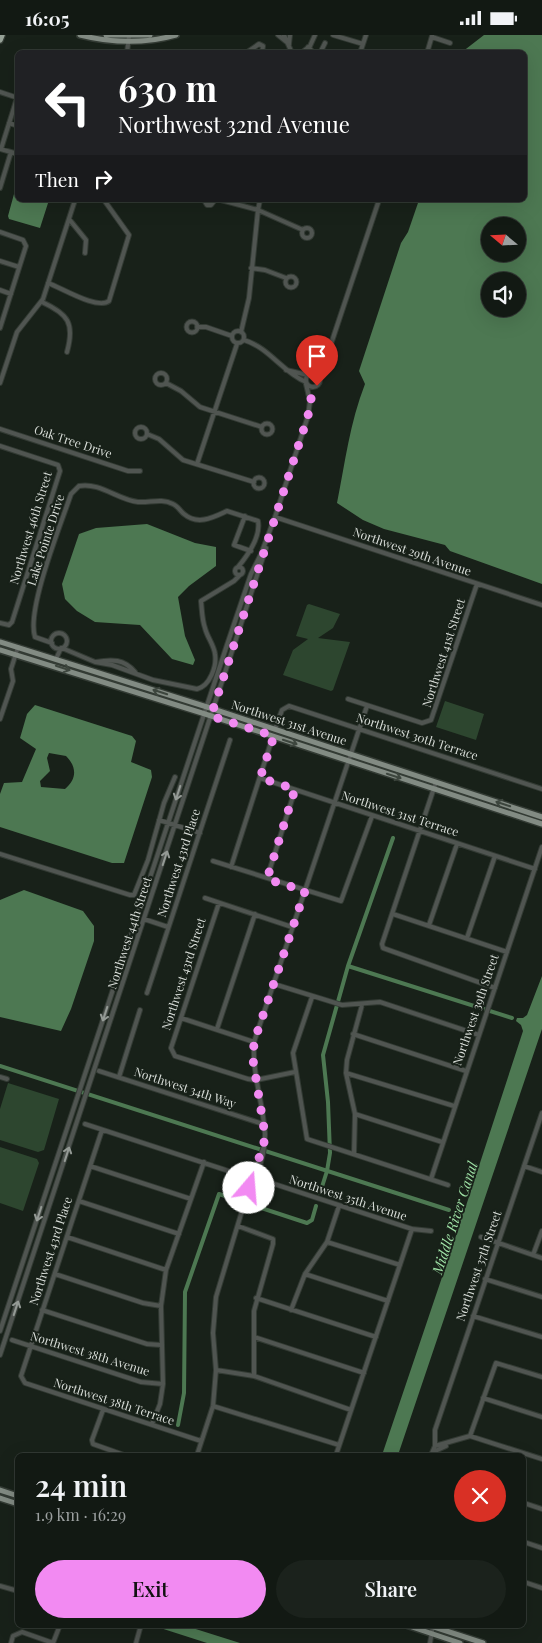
<!DOCTYPE html>
<meta charset="utf-8">
<style>
:root{--surface:#121913;--page:#1b221c;--text:#f1f3f6;--muted:#9ca0a0;--line:#313833;--accent:#f28af2}
body{margin:0;font-family:"Playfair Display",serif;background:var(--page);color:var(--text);height:100vh;display:flex;flex-direction:column;font-size:19px;white-space:nowrap}
*{box-sizing:border-box;margin:0}
p{font-size:16px;color:var(--muted)}
.icon{flex:none;width:28px;height:28px;fill:none;stroke:currentColor;stroke-width:2;stroke-linecap:round;stroke-linejoin:round}
.map{position:relative;flex:1;overflow:hidden}
.panel{position:absolute;left:15px;top:1418px;width:511px;height:175px;display:flex;flex-direction:column;background:var(--surface);border-radius:8px;box-shadow:0 5px 20px #0002,0 0 0 1px var(--line)}
.panel>*{flex:none}
.top-card{position:absolute;left:15px;top:15px;width:512px;height:152px;border-radius:8px;box-shadow:0 5px 20px #0002,0 0 0 1px var(--line);background:#202124;color:#fff;overflow:hidden}
.needle{width:32px;rotate:289deg}
.controls{position:absolute;left:481px;top:182px;display:grid;gap:10px}
.controls a{display:grid;place-items:center;width:45px;height:45px;border-radius:50%;background:var(--surface);box-shadow:0 5px 20px #0002,0 0 0 1px var(--line);font-size:25px}
.pin{position:absolute;display:grid;place-items:center;width:42px;height:42px;color:#fff;margin:-51px -21px;border-radius:50% 50% 50% 0;rotate:-45deg;box-shadow:0 0 5px #0007}
.pin .icon{rotate:45deg}
.me{position:absolute;width:55px;margin:-28px;rotate:18deg;stroke-linejoin:round;filter:drop-shadow(0 0 4px #0008)}
.turn{display:flex;align-items:center;gap:18px;height:105px;padding:0 20px;font-size:22px}
.turn .icon{width:65px;height:65px;stroke-width:2.5}
.turn b{display:block;font-size:35px;line-height:42px}
.then{display:flex;align-items:center;height:48px;padding:0 20px;background:#0003;gap:10px;font-size:19px}
.round{display:grid;place-items:center;flex:none;width:52px;height:52px;border-radius:26px;background:var(--page)}
.overview{display:flex;align-items:center;justify-content:space-between;height:85px;padding:0 20px}
h1{font-size:30px;font-weight:600;line-height:38px}
.button{display:flex;gap:10px;margin-top:auto;padding:10px 20px}
.button a{flex:1;height:58px;border-radius:30px;background:var(--accent);color:#111;font-size:20px;font-weight:600;line-height:58px;text-align:center}
.button a+a{background:var(--page);color:var(--text)}
.status{display:flex;justify-content:space-between;align-items:center;height:35px;padding:0 25px;background:var(--surface);direction:ltr}
.status svg{height:14px;fill:currentColor}
.map>svg:first-child{display:block}
.green{fill:#2d462f}
.water{fill:#4d7852;fill-rule:evenodd}
.lines{fill:none;stroke-linecap:round;stroke-linejoin:round}
.canal{stroke:#4d7852;stroke-width:4}
.minor-casing{stroke:#333b34;stroke-width:6}
.major-casing{stroke:#333b34;stroke-width:8}
.highway-casing{stroke:#333b34;stroke-width:8}
.minor{stroke:#505551;stroke-width:4}
.major{stroke:#828b83;stroke-width:5}
.highway{stroke:#96a197;stroke-width:5.5}
.oneway{stroke:#3d463e}
.oneway2{stroke:#949a95}
.route{stroke:#f28af2;stroke-width:9;stroke-dasharray:0 16.2}
.labels{text-anchor:middle;stroke-width:4;stroke-linejoin:round;paint-order:stroke}
.street-label{font-size:12px;fill:#d9ded9;stroke:#182119}
.water-label{font-size:14px;font-style:italic;fill:#a0e3a7;stroke:#182119}
</style>
<div class="status"><b>16:05</b><svg viewBox="0 0 49 12"><path d="M0 12V9h3v3zM5 12V6h3v6zM10 12V3h3v9zM15 12V0h3v12zM26 1h20v11H26zM47 4h2v5h-2z"/></svg></div>
<div class="map">
<svg width="542" height="1608" viewBox="0 0 542 1608">
<rect width="100%" height="100%" fill="#182119"/>
<!-- green -->
<path class="green" d="M309,569L340,579L333,593L318,603L350,607L333,655L331,656L283,640L293,615L308,604L296,601L307,570Z
M445,666L484,679L476,705L436,692Z
M8,1048L59,1064L44,1115L38,1117L0,1105V1074Z
M0,1112L37,1124L39,1128L23,1176L0,1168Z"/>
<!-- water -->
<path class="water" d="M484,0H542V549L450,516L445,510L384,494L363,485L337,468C345,428 350,387 365,349L359,336L401,208L408,197L419,165H525V18L462,17ZM490,191H518V219H490ZM490,246H518V274H490Z
M17,148L18,165H49L40,193L9,184L8,181Z
M147,489L195,508L216,512V531L189,551L178,562L185,601L195,625L193,630L172,624L140,590L95,587L77,576L65,564L62,549L79,499L96,493Z
M35,670L132,701L136,706L131,727L151,735L152,742L124,828H112L0,792V759L4,748L22,747L36,714L20,703L27,679ZM49,718L66,721C77,732 77,744 65,754L41,752L40,746L50,736L47,723Z
M24,855L83,876L94,891V906L71,974L61,996L0,982V865Z
M542,941V994L398,1420H382L460,1189L458,1182L452,1180L456,1175L464,1177L523,996L521,990L516,986L517,983H523L527,980Z
M151,1590H183L240,1608H207Z"/>
<g class="lines">
<!-- canal -->
<path class="canal" d="M348,931L393,803
M0,1031L449,1175
M320,1158L327,1136L330,1118L328,1067L323,1020L348,931L512,983
M178,1390L184,1358L185,1257L219,1159L307,1188L312,1185L316,1171"/>
<defs>
<path id="minor" d="M278,0L289,9
M284,0L292,18
M333,0L363,9
M432,2L450,8
M289,9L290,0
M308,12L314,18
M127,18L129,1
M246,18L259,9L263,11L262,18
M301,18L310,11L315,0
M320,18L325,8
M360,18L366,0
M427,18L432,1
M0,57L18,63
M9,88L18,91
M0,114L18,119
M1,114L17,63
M0,153L11,117
M204,165L207,170H211L215,165
M221,165L258,175L260,165
M69,184L86,205L85,218
M302 198a5 5 0 1 1 10 0a5 5 0 1 1-10 0Z
M0,197L23,205L26,211L0,293
M0,226L19,232
M251,233L265,235L286,243
M285.5 247a5.5 5.5 0 1 1 11 0a5.5 5.5 0 1 1-11 0Z
M48,248C62,253 97,275 109,266L129,200L104,165
M0,255L11,259
M42,267C68,279 75,288 67,317
M186.5 292a5.5 5.5 0 1 1 11 0a5.5 5.5 0 1 1-11 0Z
M197,292H206L232,301
M232 302a6 6 0 1 1 12 0a6 6 0 1 1-12 0Z
M241,297L249,263L258,175L303,195
M244,305C270,313 282,337 306,347
M286,335L308,340
M306 345a7 7 0 1 1 14 0a7 7 0 1 1-14 0Z
M155 344a6 6 0 1 1 12 0a6 6 0 1 1-12 0Z
M309,339L321,328L330,312L379,165
M320,342L323,327
M0,348L17,297L43,264L75,165
M166,348L181,356L200,372L262,392
M261.5 394a5.5 5.5 0 1 1 11 0a5.5 5.5 0 1 1-11 0Z
M135 398a6 6 0 1 1 12 0a6 6 0 1 1-12 0Z
M0,394L128,436H140
M147,399L159,404L183,425L254,447
M0,411L58,430L60,436L12,587L9,590L0,588
M197,429L237,309
M253.5 448a5.5 5.5 0 1 1 11 0a5.5 5.5 0 1 1-11 0Z
M245,481L234,510L251,516
M275,482L542,570
M235 536a4 4 0 1 1 8 0a4 4 0 1 1-8 0Z
M51 606a8 8 0 1 1 16 0a8 8 0 1 1-16 0Z
M52,608L35,602C26,575 61,489 71,459L79,451C100,447 118,465 138,467C150,468 161,463 173,469C178,471 180,476 184,479C198,491 214,482 227,476L258,486C261,502 248,520 238,532
M62,613L95,627L112,630L153,645L197,654C210,651 217,631 215,619C214,610 207,602 205,593C202,585 202,575 201,566L234,546L240,540
M56,624L61,613
M96,627C112,624 124,624 135,637
M348,664L422,688L431,685L477,549
M0,684L13,646L11,634L18,612
M275,694L282,675L289,671L542,754
M260,743L535,834
M436,747L382,909L383,913L495,953
M159,785L200,798
M0,819L130,860H134L148,825L164,768L175,742
M213,826L341,866L372,781
M231,832L273,701
M267,843L295,755
M205,863L292,892
M219,868L171,1013L175,1021L248,1044L256,1045L295,1037
M393,879L507,917
M144,884L168,892
M429,890L457,809
M467,903L495,821
M274,949L342,970L380,967L479,1000
M147,958L230,705
M312,962L293,1018L307,1104L448,1150
M181,983L254,1007
M217,994L255,879
M353,999L466,1036
M99,1036L263,1089
M346,1038L454,1071
M0,1042L7,1044
M119,1042L140,975
M355,1079L442,1107
M85,1089L250,1143
M102,1095L21,1341L25,1348L201,1406
M354,1119L355,1079L346,1038L347,1025L362,970
M90,1131L191,1164
M524,1131L542,1137
M250.5 1143a4.5 4.5 0 1 1 9 0a4.5 4.5 0 1 1-9 0Z
M254,1139L263,1114
M257,1140C262,1126 265,1113 265,1099C263,1067 252,1039 254,1007L367,671
M259,1144L412,1194L431,1196
M431,1144L542,812
M79,1166L179,1199
M246,1168L254,1148
M238,1191L273,1204V1209L254,1276V1341
M67,1202L166,1235
M481,1202L542,1223
M327,1207L400,1230
M533,1220L542,1196
M55,1239L143,1268L161,1271
M305,1239L388,1266
M485,1244L542,1262
M256,1263L376,1302
M42,1275L147,1309L161,1310
M291,1275L305,1239L327,1207L339,1171
M473,1281L542,1302
M0,1296L227,610L251,539L261,519L275,482L308,381L310,366L306,349
M254,1302L364,1338
M12,1305L141,1347L163,1349
M0,1320L266,513
M216,1335L254,1341L351,1375
M483,1363L542,1382
M213,1371L339,1410
M103,1375L92,1405L93,1409L124,1420
M152,1389L160,1369L163,1349L161,1271L166,1235L204,1127
M470,1401L496,1328L542,1342
M435,1411L470,1401L542,1424
M433,1417L446,1411
M197,1420L213,1371L216,1335L213,1298L216,1262L251,1146
M241,1420H248
M336,1420L412,1194
M431,1420L435,1411V1395L542,1078
M524,1468L542,1474
M524,1507L542,1513
M524,1547L542,1553
M0,1551L18,1556
M11,1608L13,1601L22,1597L53,1608
M53,1608L60,1590
M136,1608L141,1590
M430,1608L433,1591"/>
<path id="major" d="M80,0C112,8 144,9 176,0
M106,0H150
M0,607L207,672L542,782
M0,615L202,678L542,789
M0,1455L18,1461
M0,1463L18,1469
M406,1590L460,1608
M428,1590L483,1608"/>
<path id="highway" d="M0,5L2,0"/>
</defs>
<!-- minor casing -->
<use href="#minor" class="minor-casing"/>
<!-- major casing -->
<use href="#major" class="major-casing"/>
<!-- highway casing -->
<use href="#highway" class="highway-casing"/>
<!-- minor -->
<use href="#minor" class="minor"/>
<!-- major -->
<use href="#major" class="major"/>
<!-- highway -->
<use href="#highway" class="highway"/>
</g>
<!-- one-way arrows -->
<defs><path id="oneway-shaft" d="M-6 0H5M1.5-3L5.5 0L1.5 3" fill="none" stroke-width="1.6" stroke-linecap="round" stroke-linejoin="round" transform="scale(1.25)"/></defs>
<g class="oneway">
<use href="#oneway-shaft" transform="translate(63 633) rotate(18)"/>
<use href="#oneway-shaft" transform="translate(160 657) rotate(-162)"/>
<use href="#oneway-shaft" transform="translate(290 707) rotate(18)"/>
<use href="#oneway-shaft" transform="translate(394 741) rotate(18)"/>
<use href="#oneway-shaft" transform="translate(503 769) rotate(-162)"/>
</g>
<g class="oneway2">
<use href="#oneway-shaft" transform="translate(178 758) rotate(108)"/>
<use href="#oneway-shaft" transform="translate(165 823) rotate(-72)"/>
<use href="#oneway-shaft" transform="translate(105 979) rotate(108)"/>
<use href="#oneway-shaft" transform="translate(67 1119) rotate(-72)"/>
<use href="#oneway-shaft" transform="translate(39 1179) rotate(108)"/>
<use href="#oneway-shaft" transform="translate(16 1273) rotate(-72)"/>
</g>
<g class="lines">
<!-- route -->
<path class="route" d="M249,1153L250,1143L263,1114L265,1100L253,1025L254,1007L305,856L267,844L295,754L260,743L274,701L211,681L308,381L310,366L317,351"/>
</g>
<g class="labels">
<!-- street labels -->
<g class="street-label">
<text transform="translate(73 407) rotate(18)" y="4">Oak Tree Drive</text>
<text transform="translate(31 493) rotate(-73)" y="4">Northwest 46th Street</text>
<text transform="translate(46 505) rotate(-72)" y="4">Lake Pointe Drive</text>
<text transform="translate(412 517) rotate(19)" y="4">Northwest 29th Avenue</text>
<text transform="translate(444 618) rotate(-72)" y="4">Northwest 41st Street</text>
<text transform="translate(289 688) rotate(18)" y="4">Northwest 31st Avenue</text>
<text transform="translate(417 702) rotate(18)" y="4">Northwest 30th Terrace</text>
<text transform="translate(400 779) rotate(18)" y="4">Northwest 31st Terrace</text>
<text transform="translate(179 828) rotate(-72)" y="4">Northwest 43rd Place</text>
<text transform="translate(130 898) rotate(-72)" y="4">Northwest 44th Street</text>
<text transform="translate(184 939) rotate(-72)" y="4">Northwest 43rd Street</text>
<text transform="translate(476 975) rotate(-71)" y="4">Northwest 39th Street</text>
<text transform="translate(185 1053) rotate(18)" y="4">Northwest 34th Way</text>
<text transform="translate(348 1163) rotate(18)" y="4">Northwest 35th Avenue</text>
<text transform="translate(51 1216) rotate(-72)" y="4">Northwest 43rd Place</text>
<text transform="translate(479 1231) rotate(-71)" y="4">Northwest 37th Street</text>
<text transform="translate(90 1319) rotate(17)" y="4">Northwest 38th Avenue</text>
<text transform="translate(114 1367) rotate(18)" y="4">Northwest 38th Terrace</text>
</g>
<!-- water labels -->
<g class="water-label">
<text transform="translate(455 1183) rotate(-72)" y="5">Middle River Canal</text>
</g>
</g>
</svg>
<div class="controls">
<a><svg class="needle" viewBox="-14 -14 28 28"><path d="M0-13l5 13h-10z" fill="#e53935"/><path d="M0 13l5-13h-10z" fill="#9ca0a0"/></svg></a>
<a><svg class="icon" aria-label="sound" viewBox="0 0 24 24"><path d="M4 9h4l5-4v14l-5-4H4zM17 9q2 3 0 6"/></svg></a>
</div>
<div class="pin" style="left:317px;top:351px;background:#d93025"><svg class="icon" aria-label="arrive" viewBox="0 0 24 24"><path d="M6 21V4h12l-3 4 3 4H6"/></svg></div>
<svg class="me" style="left:249px;top:1153px" viewBox="-20 -20 40 40"><circle r="19" fill="#fff"/><path d="M0-13L10 11 0 6-10 11z" fill="#f28af2"/></svg>
<div class="top-card">
<div class="turn"><svg class="icon" aria-label="left" viewBox="0 0 24 24"><path d="M17 20v-9H6M10 6l-5 5 5 5"/></svg><div><b>630 m</b>Northwest 32nd Avenue</div></div>
<div class="then">Then<svg class="icon" aria-label="right" viewBox="0 0 24 24"><path d="M7 20v-9h11M14 6l5 5-5 5"/></svg></div>
</div>
<section class="panel">
<div class="overview"><div><h1>24 min</h1><p>1.9 km · 16:29</p></div><a class="round" style="background:#d93025;color:#fff"><svg class="icon" aria-label="close" viewBox="0 0 24 24"><path d="M6 6l12 12M18 6L6 18"/></svg></a></div>
<div class="button"><a>Exit</a><a>Share</a></div>
</section>
</div>
